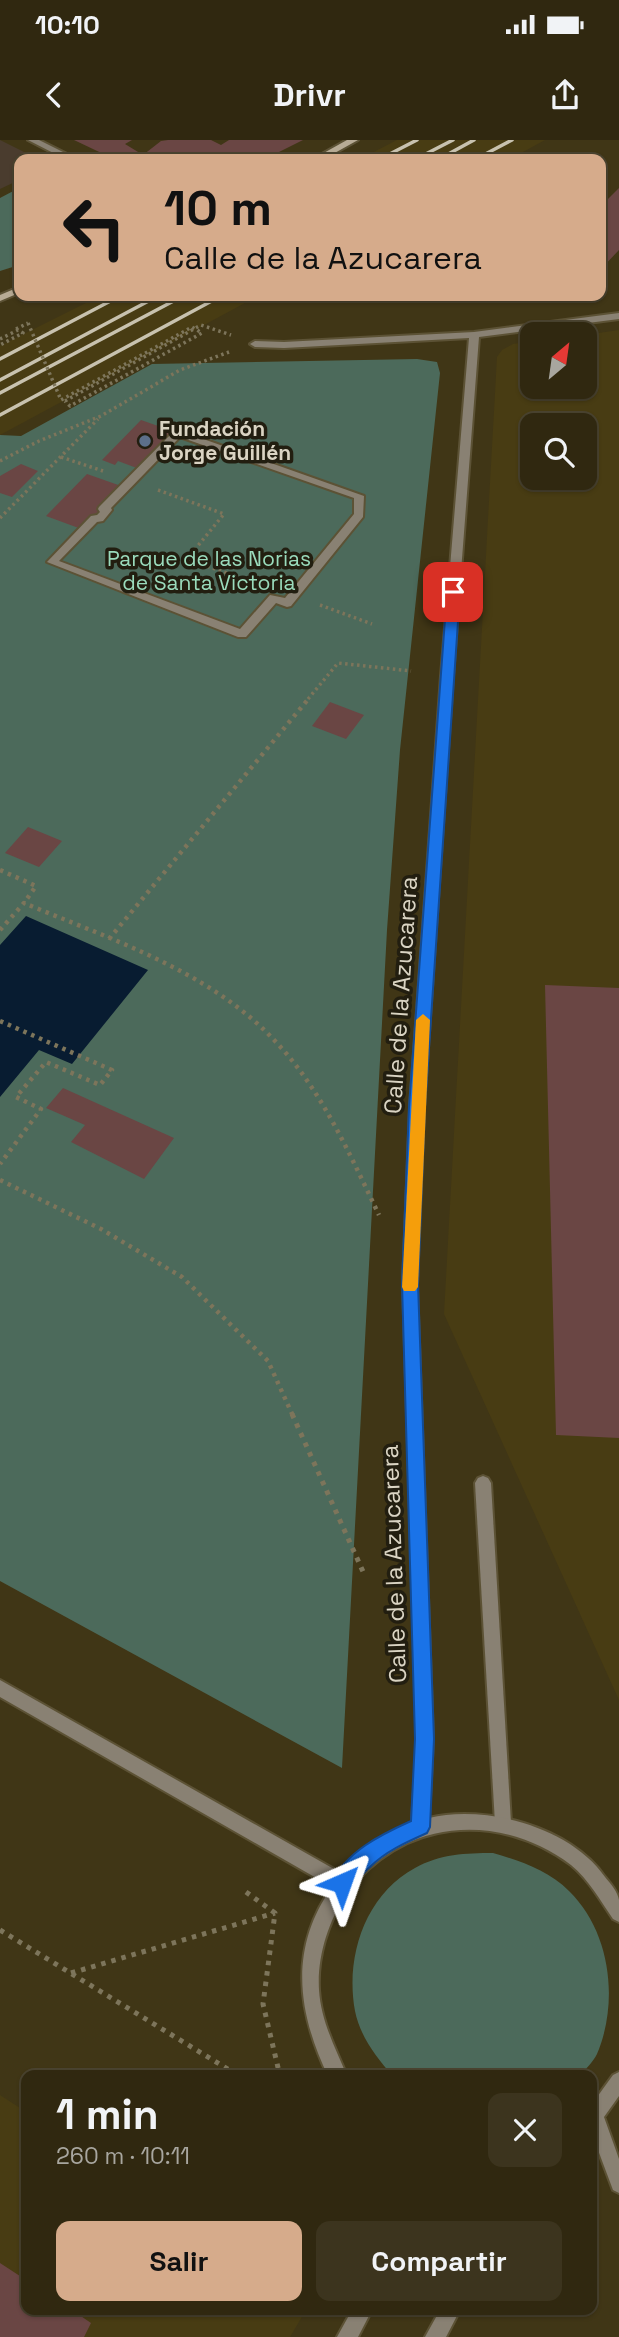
<!DOCTYPE html>
<html lang="es">
<meta charset="utf-8">
<style>
:root{--surface:#302810;--page:#3c341e;--text:#f1f3f6;--muted:#a8a69f;--line:#4b4430;--accent:#d6ab8b}
body{margin:0;font-family:"Space Grotesk",sans-serif;background:var(--page);color:var(--text);height:100vh;display:flex;flex-direction:column;font-size:26px;white-space:nowrap}
*{box-sizing:border-box;margin:0}
p{font-size:23px;color:var(--muted)}
.icon{flex:none;width:38px;height:38px;fill:none;stroke:currentColor;stroke-width:2;stroke-linecap:round;stroke-linejoin:round}
.map{position:relative;flex:1;overflow:hidden}
.details{position:absolute;left:21px;top:1930px;width:576px;height:245px;display:flex;flex-direction:column;background:var(--surface);border-radius:14px;box-shadow:0 2px 5px #0004,0 0 0 2px var(--line)}
.details>*{flex:none}
.guide{position:absolute;left:14px;top:14px;width:592px;height:147px;border-radius:14px;box-shadow:0 2px 5px #0004,0 0 0 2px var(--line);background:#d6ab8b;color:#111;overflow:hidden}
.needle{width:46px;rotate:29deg}
.buttons{position:absolute;left:520px;top:182px;display:grid;gap:14px}
.buttons a{display:grid;place-items:center;width:77px;height:77px;border-radius:14px;background:var(--surface);box-shadow:0 2px 5px #0004,0 0 0 2px var(--line);font-size:35px}
.pin{position:absolute;display:grid;place-items:center;width:60px;height:60px;color:#fff;margin:-30px;border-radius:14px;box-shadow:0 4px 10px #0006}
.me{position:absolute;width:77px;margin:-38px;rotate:43deg;stroke-linejoin:round;filter:drop-shadow(0 0 5px #0008)}
.turn{display:flex;align-items:center;gap:24px;height:147px;padding:0 35px;font-size:32px}
.turn .icon{width:91px;height:91px;stroke-width:2.5}
.turn b{display:block;font-size:49px;line-height:60px}
.round{display:grid;place-items:center;flex:none;width:74px;height:74px;border-radius:14px;background:var(--page)}
.summary{display:flex;align-items:center;justify-content:space-between;height:119px;padding:0 35px}
h1{font-size:42px;font-weight:700;line-height:52px}
.button{display:flex;gap:14px;margin-top:auto;padding:14px 35px}
.button a{flex:1;height:80px;border-radius:14px;background:var(--accent);color:#111;font-size:28px;font-weight:700;line-height:80px;text-align:center}
.button a+a{background:var(--page);color:var(--text)}
.status{display:flex;justify-content:space-between;align-items:center;height:49px;padding:0 35px;background:var(--surface);direction:ltr}
.status svg{height:19px;fill:currentColor}
header{display:flex;justify-content:space-between;align-items:center;height:91px;padding:0 35px;background:var(--surface);font-size:32px;font-weight:700}
.map>svg:first-child{display:block}
.built{fill:#483c13;fill-rule:evenodd}
.education{fill:#4a3c2e}
.green{fill:#4c6a5b}
.water{fill:#081c31}
.building{fill:#6a4644}
.lines{fill:none;stroke-linecap:round;stroke-linejoin:round}
.lane-casing{stroke:#5c5235;stroke-width:4}
.street-casing{stroke:#5c5235;stroke-width:4}
.secondary-casing{stroke:#5c5235;stroke-width:4}
.path-far2{stroke:#7d755b;stroke-width:3.5;stroke-dasharray:2.5 3.5;stroke-linecap:butt}
.path-far1{stroke:#7d755b;stroke-width:4.5;stroke-dasharray:3.5 5;stroke-linecap:butt}
.path{stroke:#7d755b;stroke-width:5;stroke-dasharray:4.5 6;stroke-linecap:butt}
.lane{fill:#898173;fill-rule:evenodd}
.street{fill:#898173;fill-rule:evenodd}
.secondary{fill:#b7ab95;fill-rule:evenodd}
.rail{stroke:#c8c2af;stroke-width:3.5}
.path-bridge{stroke:#7d755b;stroke-width:3.5;stroke-dasharray:2.5 3.5;stroke-linecap:butt}
.route{fill:#1a73e8;stroke:#114b97;stroke-width:2}
.slow{fill:#f59e0b}
.service-dot{fill:#5c6f8a;stroke:#221e10;stroke-width:2.5}
.labels{text-anchor:middle;stroke-width:7;stroke-linejoin:round;paint-order:stroke}
.far-poi-label{font-size:21px;font-weight:bold;fill:#dad4c3;stroke:#221e10;text-anchor:start}
.far-park-label{font-size:21px;fill:#9adbbc;stroke:#221e10}
.street-label{font-size:24px;fill:#dad4c3;stroke:#221e10}
</style>
<div class="status"><b>10:10</b><svg viewBox="0 0 49 12"><path d="M0 12V9h3v3zM5 12V6h3v6zM10 12V3h3v9zM15 12V0h3v12zM26 1h20v11H26zM47 4h2v5h-2z"/></svg></div>
<header><svg class="icon" aria-label="back" viewBox="0 0 24 24"><path d="M15 5l-7 7 7 7"/></svg>Drivr<svg class="icon" aria-label="share" viewBox="0 0 24 24"><path d="M12 15V3M7 8l5-5 5 5M5 13v7h14v-7"/></svg></header>
<div class="map">
<svg width="619" height="2197" viewBox="0 0 619 2197">
<rect width="100%" height="100%" fill="#403616"/>
<!-- built -->
<path class="built" d="M397,0H545L510,19H360Z
M100,156H258L0,295V206Z
M619,190V1560L444,1174L497,217L502,210L513,204L532,201V247H584L585,195ZM532,285H584V338H532Z
M0,1955L26,1972V2170H306L290,2197H0Z"/>
<!-- education -->
<path class="education" d="M0,0L38,19H19V40L0,49Z"/>
<!-- green -->
<path class="green" d="M19,48V125L0,131V58Z
M417,219L437,222L440,233L400,610L387,790L342,1628L0,1441V295L21,296L152,224Z
M493,1713C520,1721 548,1730 569,1751C611,1792 619,1862 597,1914C593,1922 586,1929 580,1935H392C376,1917 360,1896 355,1871C345,1817 365,1755 415,1728C440,1714 466,1713 493,1713Z"/>
<!-- water -->
<path class="water" d="M26,776L148,830L72,924L39,910L0,957V805Z"/>
<!-- building -->
<path class="building" d="M74,0H132L125,4L143,15L161,1L168,0H211L221,5L229,0H303L265,19H114Z
M619,48V110L600,130V67Z
M141,280L178,293L142,330L118,321L115,325L102,320Z
M21,324L38,331L12,357L0,353V336Z
M87,334L124,347L84,390L46,376Z
M330,562L364,575L346,599L312,586Z
M28,687L62,701L39,727L5,713Z
M545,845L619,848V1298L556,1295Z
M63,948L174,998L144,1039L71,1002L85,985L46,968Z
M0,2123L26,2140V2170H72L91,2183L84,2197H0Z"/>
<g class="lines">
<defs>
<path id="lane" d="M483,1336L488,1338L491,1343L511,1683L509,1689L503,1691L497,1689L495,1683L475,1343L478,1338Z"/>
<path id="street" d="M28,0H39L77,19H65Z
M619,173V179L479,197L453,536L424,967L417,1144L433,1599L429,1678C485,1664 571,1687 605,1737C610,1743 618,1752 619,1760C619,1767 619,1775 619,1782L613,1779C600,1760 589,1740 571,1725C498,1670 399,1679 346,1755C328,1782 317,1817 319,1850C321,1881 335,1907 347,1936H328C297,1871 289,1808 332,1747L0,1557V1540L341,1733L373,1702L412,1682L417,1599L403,1144L410,967L441,536L469,198L284,208L255,207L250,204L255,201L284,202L474,192Z
M178,290L364,356L363,377L291,466L287,467L276,463L246,497H238L47,422L91,376L97,375L100,372L98,369L99,367L174,291ZM180,297L354,358V374L285,458L270,455L240,489L59,421L97,382L103,381L112,370L111,368Z
M619,1932V1956L604,1977L619,2019V2053L613,2050L592,1994V1964L613,1935Z
M352,2170H372L358,2197H337Z
M440,2170H460L446,2197H425Z"/>
<path id="secondary" d="M347,0H358L324,19H313Z
M19,147V153L0,161V155Z"/>
</defs>
<!-- lane casing -->
<use href="#lane" class="lane-casing"/>
<!-- street casing -->
<use href="#street" class="street-casing"/>
<!-- secondary casing -->
<use href="#secondary" class="secondary-casing"/>
<!-- path-far2 -->
<path class="path-far2" d="M16,189L28,183
M0,199L18,190L23,193L0,205
M65,261L201,185L231,195
M61,317L103,331
M0,321L39,301L101,276L180,230L229,212
M158,350L224,374L187,419L252,442
M0,378L98,279
M320,465L372,484
M308,559L338,523L411,531"/>
<!-- path-far1 -->
<path class="path-far1" d="M0,730L36,746L24,763
M0,790L24,763C110,799 210,831 275,901C322,950 350,1015 379,1075
M109,799L310,557
M0,881L112,930L100,945L46,922L16,957L41,969L0,1024
M0,1040L101,1089L182,1137L268,1221L293,1276"/>
<!-- path -->
<path class="path" d="M292,1274L365,1436
M246,1752L275,1773L263,1864L280,1936
M0,1790L239,1936
M71,1833L275,1773"/>
<!-- lane -->
<use href="#lane" class="lane"/>
<!-- street -->
<use href="#street" class="street"/>
<!-- secondary -->
<use href="#secondary" class="secondary"/>
<!-- rail -->
<path class="rail" d="M441,18L474,0
M380,19L417,0
M416,19L453,0
M476,19L512,0
M0,219L120,156
M0,240L158,156
M0,253L183,156
M0,275L221,156"/>
<!-- path-bridge -->
<path class="path-bridge" d="M28,183L61,260L192,187L202,193L70,266L65,261"/>
</g>
<!-- route -->
<path class="route" d="M453,448L460,452L425,967L418,1144L434,1599L430,1687L427,1693C407,1702 386,1711 370,1727C360,1735 354,1748 342,1753L335,1750L332,1743C345,1712 382,1694 411,1681L415,1599L402,1144L409,967L447,452Z"/>
<!-- slow -->
<path class="slow" d="M423,874L430,880L418,1147L415,1151H404L402,1147L416,880Z"/>
<!-- markers -->
<circle class="service-dot" cx="145" cy="301" r="7"/>
<g class="labels">
<!-- far-poi labels -->
<g class="far-poi-label">
<text x="159" y="296">Fundación<tspan x="159" dy="24">Jorge Guillén</tspan></text>
</g>
<!-- far-park labels -->
<g class="far-park-label">
<text x="209" y="426">Parque de las Norias<tspan x="209" dy="24">de Santa Victoria</tspan></text>
</g>
<!-- street labels -->
<g class="street-label">
<text transform="translate(401 855) rotate(-86)" y="8">Calle de la Azucarera</text>
<text transform="translate(394 1424) rotate(-92)" y="8">Calle de la Azucarera</text>
</g>
</g>
</svg>
<div class="buttons">
<a><svg class="needle" viewBox="-14 -14 28 28"><path d="M0-13l5 13h-10z" fill="#e53935"/><path d="M0 13l5-13h-10z" fill="#a8a69f"/></svg></a>
<a><svg class="icon" aria-label="search" viewBox="0 0 24 24"><circle cx="10" cy="10" r="6"/><path d="M15 15l6 6"/></svg></a>
</div>
<div class="pin" style="left:453px;top:452px;background:#d93025"><svg class="icon" aria-label="arrive" viewBox="0 0 24 24"><path d="M6 21V4h12l-3 4 3 4H6"/></svg></div>
<svg class="me" style="left:342px;top:1743px" viewBox="-20 -20 40 40"><path d="M0-17L14 15 0 8-14 15z" fill="#1a73e8" stroke="#fff" stroke-width="4"/></svg>
<div class="guide">
<div class="turn"><svg class="icon" aria-label="left" viewBox="0 0 24 24"><path d="M17 20v-9H6M10 6l-5 5 5 5"/></svg><div><b>10 m</b>Calle de la Azucarera</div></div>
</div>
<section class="details">
<div class="summary"><div><h1>1 min</h1><p>260 m · 10:11</p></div><a class="round"><svg class="icon" aria-label="close" viewBox="0 0 24 24"><path d="M6 6l12 12M18 6L6 18"/></svg></a></div>
<div class="button"><a>Salir</a><a>Compartir</a></div>
</section>
</div>
